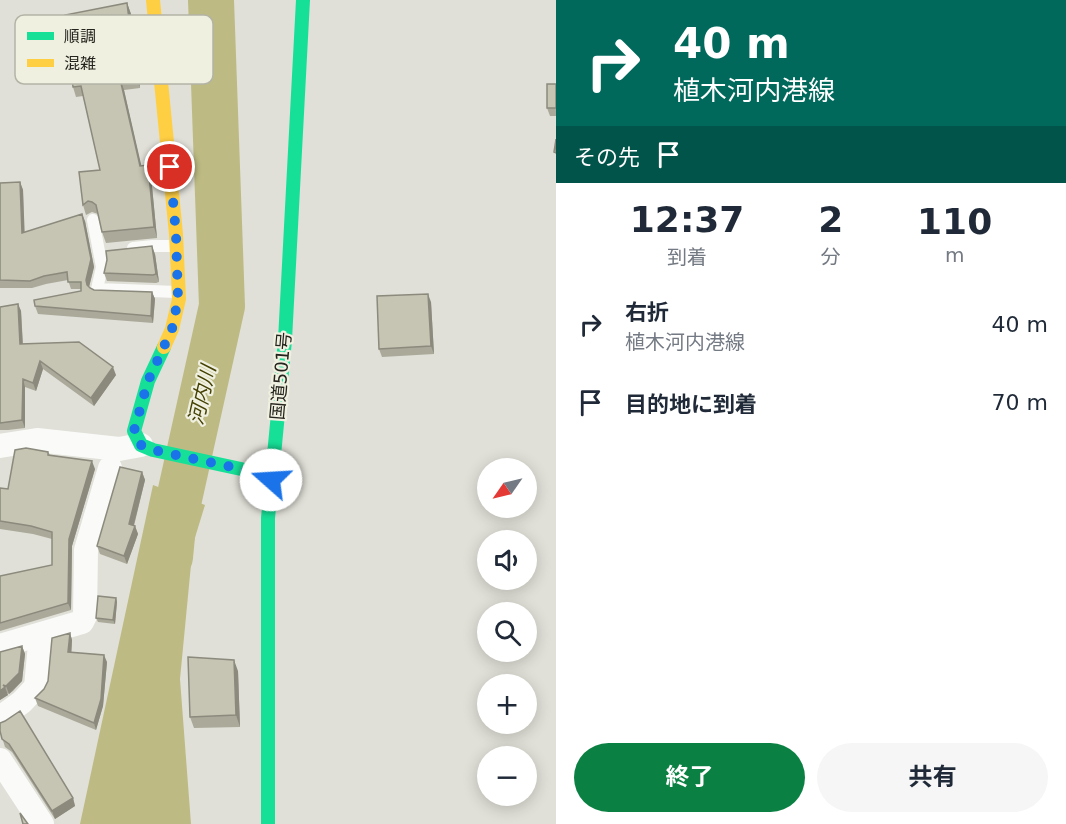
<!DOCTYPE html>
<html lang="ja">
<meta charset="utf-8">
<style>
:root{--surface:#fff;--page:#f6f6f7;--text:#1f2937;--muted:#747a83;--accent:#0b8043}
body{margin:0;font-family:"DejaVu Sans","Noto Sans JP",sans-serif;background:var(--page);color:var(--text);height:100vh;display:flex;flex-direction:column;font-size:22px;white-space:nowrap}
*{box-sizing:border-box;margin:0}
p{font-size:20px;color:var(--muted)}
.icon{flex:none;width:33px;height:33px;fill:none;stroke:currentColor;stroke-width:2;stroke-linecap:round;stroke-linejoin:round}
.map{position:relative;flex:1;overflow:hidden}
.panel{display:flex;flex-direction:column;background:var(--surface);width:510px}
.panel>*{flex:none}
.top-card{background:#00695c;color:#fff;overflow:hidden}
.needle{width:39px;rotate:236deg}
.controls{position:absolute;left:477px;top:458px;display:grid;gap:12px}
.controls a{display:grid;place-items:center;width:60px;height:60px;border-radius:50%;background:var(--surface);box-shadow:0 3px 15px #0003;font-size:30px}
.pin{position:absolute;display:grid;place-items:center;width:51px;height:51px;color:#fff;margin:-26px;border:3px solid #fff;border-radius:50%;box-shadow:0 2px 6px #0007}
.me{position:absolute;width:66px;margin:-33px;rotate:289deg;stroke-linejoin:round;filter:drop-shadow(0 0 4px #0008)}
.turn{display:flex;align-items:center;gap:21px;height:126px;padding:0 18px;font-size:27px}
.turn .icon{width:78px;height:78px;stroke-width:2.5}
.turn b{display:block;font-size:42px;line-height:51px}
.then{display:flex;align-items:center;height:57px;padding:0 18px;background:#0003;gap:12px;font-size:22px}
.eta{display:flex;justify-content:space-evenly;align-items:center;height:102px;text-align:center}
.eta b{font-size:36px;font-weight:700;line-height:42px}
.primary-button{display:flex;gap:12px;margin-top:auto;padding:12px 18px}
.primary-button a{flex:1;height:69px;border-radius:36px;background:var(--accent);color:#fff;font-size:24px;font-weight:700;line-height:69px;text-align:center}
.primary-button a+a{background:var(--page);color:var(--text)}
ul{padding:0;list-style:none}
li{display:flex;align-items:center;gap:18px;height:78px;padding:0 18px}
li div{flex:1}
li b{display:block;font-size:22px}
li em{font-style:normal}
main{display:flex;flex:1;min-height:0}
.map>svg:first-child{display:block}
.water{fill:#bdbb83}
.lines{fill:none;stroke-linecap:round;stroke-linejoin:round}
.river{stroke:#bdbb83;stroke-width:46}
.lane{stroke:#fafaf9;stroke-width:12}
.street{stroke:#fafaf9;stroke-width:24}
.fast{stroke:#16e098;stroke-width:14}
.slow{stroke:#ffcf43;stroke-width:14}
.wall{fill:#aaa99a}
.shaded-wall{fill:#8b8a7d}
.building{fill:#c6c5b3;stroke:#8b8a7d;stroke-width:1.5}
.route{stroke:#1a73e8;stroke-width:10;stroke-dasharray:0 18}
.labels{text-anchor:middle;stroke-width:4.5;stroke-linejoin:round;paint-order:stroke}
.street-label{font-size:18px;fill:#24241e;stroke:#f0f0e1}
.water-label{font-size:20px;font-style:italic;fill:#444102;stroke:#f0f0e1}
.key{fill:#f0f0e1;stroke:#b3b3a6;stroke-width:1.5}
.key-label{font-size:16px;fill:#24241e}
</style>
<main>
<div class="map">
<svg width="556" height="824" viewBox="0 0 556 824">
<rect width="100%" height="100%" fill="#e0e0d8"/>
<!-- water -->
<path class="water" d="M153,485L205,505L193,544L180,679L191,824H80Z"/>
<g class="lines">
<!-- river -->
<path class="river" d="M170,557L173,526L222,306L211,0"/>
<!-- lane -->
<path class="lane" d="M93,220L102,267L97,289L177,292
M133,248L153,246H176"/>
<!-- street -->
<path class="street" d="M0,446L37,440L119,449L141,445
M0,646L82,622L85,616L86,550L110,468
M0,718L22,702L36,687L41,634
M0,760L42,824"/>
<!-- fast -->
<path class="fast" d="M164,347L148,381L134,431L141,445L153,450L241,469L271,480
M268,824V518L285,340L303,0"/>
<!-- slow -->
<path class="slow" d="M153,0L176,234L179,299L172,329L164,347"/>
</g>
<!-- wall -->
<path class="wall" d="M127,3L131,14L140,88L124,90L141,166L151,176L157,238L106,243L102,232L98,214L92,212L86,215L83,205L100,170L83,96L76,97L73,87Z
M556,84V116H550L547,108Z
M20,182L23,190L24,232L85,221L94,267L89,287L94,290L152,292L155,299L153,323L38,314L35,306L81,291V289H71L68,280L46,284L32,288H0V183Z
M155,254L159,282L156,283L107,281L104,273Z
M431,302L434,354L382,357L379,349Z
M18,304L21,311L23,344L116,375L94,406L43,369L36,391L25,387V428L8,430H0V307Z
M48,452L50,455L95,469L72,546L71,610L0,631V576L52,565V539L33,534L0,529V488L8,489Z
M142,472L145,480L134,526H135L138,534L127,564L100,554L97,546Z
M116,598L117,602L115,624L98,622L96,618Z
M70,633L72,640L71,653L107,662L103,706L96,730L38,706L35,698L44,689Z
M22,646L25,654L22,681L13,691L9,694L7,693L8,695L0,700V652Z
M238,671L240,727L194,728L190,717Z
M0,731L73,798L75,806L55,819L12,752L5,747Z"/>
<!-- shaded-wall -->
<path class="shaded-wall" d="M127,3L131,14L140,88L136,77Z
M120,79L124,90L144,177L140,166Z
M148,165L151,176L157,238L154,227Z
M20,182L23,190L25,241L22,233Z
M82,214L85,221L94,267L89,287L87,285Z
M152,246L155,254L159,282L156,274Z
M152,292L155,299L153,323L151,316Z
M428,294L431,302L434,354L431,346Z
M18,304L21,311L23,351L20,344Z
M40,361L43,369L36,391L33,383Z
M113,367L116,375L94,406L91,398Z
M23,379L25,387V428L22,420Z
M92,461L95,469L72,546L71,610L68,603L69,539Z
M142,472L145,480L132,532L129,524Z
M135,526L138,534L127,564L124,556Z
M116,598L117,602L115,624L113,620Z
M70,633L72,640L71,660L68,652Z
M22,646L25,654L22,681L9,694L6,686Z
M104,655L107,662L103,706L96,730L94,723Z
M234,660L238,671L240,727L236,715Z
M5,687L8,695L0,700V691Z
M73,798L75,806L55,819L52,811Z"/>
<!-- building -->
<path class="building" d="M127,3L136,77L120,79L140,166L148,165L154,227L102,232L96,205L92,202L88,201L83,205L79,172L100,170L81,86L73,87L65,15Z
M547,84H556V108H547Z
M556,139V153L554,152Z
M20,182L22,233L82,214L91,259L86,280L87,285L90,288L94,290L152,292L151,316L35,306L34,300L81,291V282H68L67,272L44,276L30,281L0,280V183Z
M152,246L156,274L153,275L104,273L107,260L106,251Z
M428,294L431,346L379,349L377,296Z
M18,304L20,344L79,342L113,367L91,398L40,361L33,383L23,379L22,420L0,423V307Z
M26,448L48,452V455L92,461L69,539L68,603L0,623V576L52,565V532L31,526L0,521V488L8,489L15,450Z
M120,467L142,472L129,524L135,526L124,556L97,546Z
M98,596L116,598L113,620L96,618Z
M70,633L68,652L104,655L101,699L94,723L35,698L44,689L48,681L52,638Z
M22,646L19,673L6,686L3,685L5,687L0,691V652Z
M188,657L234,660L236,715L190,717Z
M20,711L73,798L52,811L9,744L2,739L0,731V723L5,721Z
M20,813L28,824H23Z"/>
<g class="lines">
<!-- route -->
<path class="route" d="M170,167L176,234L178,299L172,329L148,381L134,431L141,445L153,450L241,469L271,480"/>
</g>
<g class="labels">
<!-- street labels -->
<g class="street-label">
<text transform="translate(281 376) rotate(-85)" y="6">国道501号</text>
</g>
<!-- water labels -->
<g class="water-label">
<text transform="translate(202 395) rotate(-77)" y="7">河内川</text>
</g>
</g>
<!-- legend -->
<rect x="15" y="15" width="198" height="69" rx="9" class="key"/>
<rect x="27" y="32" width="27" height="8" fill="#16e098"/>
<rect x="27" y="59" width="27" height="8" fill="#ffcf43"/>
<g class="key-label">
<text x="64" y="42">順調</text>
<text x="64" y="69">混雑</text>
</g>
</svg>
<div class="controls">
<a><svg class="needle" viewBox="-14 -14 28 28"><path d="M0-13l5 13h-10z" fill="#e53935"/><path d="M0 13l5-13h-10z" fill="#747a83"/></svg></a>
<a><svg class="icon" aria-label="sound" viewBox="0 0 24 24"><path d="M4 9h4l5-4v14l-5-4H4zM17 9q2 3 0 6"/></svg></a>
<a><svg class="icon" aria-label="search" viewBox="0 0 24 24"><circle cx="10" cy="10" r="6"/><path d="M15 15l6 6"/></svg></a>
<a>+</a>
<a>−</a>
</div>
<div class="pin" style="left:170px;top:167px;background:#d93025"><svg class="icon" aria-label="arrive" viewBox="0 0 24 24"><path d="M6 21V4h12l-3 4 3 4H6"/></svg></div>
<svg class="me" style="left:271px;top:480px" viewBox="-20 -20 40 40"><circle r="19" fill="#fff"/><path d="M0-13L10 11 0 6-10 11z" fill="#1a73e8"/></svg>
</div>
<section class="panel">
<div class="top-card">
<div class="turn"><svg class="icon" aria-label="right" viewBox="0 0 24 24"><path d="M7 20v-9h11M14 6l5 5-5 5"/></svg><div><b>40 m</b>植木河内港線</div></div>
<div class="then">その先<svg class="icon" aria-label="arrive" viewBox="0 0 24 24"><path d="M6 21V4h12l-3 4 3 4H6"/></svg></div>
</div>
<div class="eta">
<div><b>12:37</b><p>到着</p></div>
<div><b>2</b><p>分</p></div>
<div><b>110</b><p>m</p></div>
</div>
<ul>
<li><svg class="icon" aria-label="right" viewBox="0 0 24 24"><path d="M7 20v-9h11M14 6l5 5-5 5"/></svg><div><b>右折</b><p>植木河内港線</p></div><em>40 m</em></li>
<li><svg class="icon" aria-label="arrive" viewBox="0 0 24 24"><path d="M6 21V4h12l-3 4 3 4H6"/></svg><div><b>目的地に到着</b></div><em>70 m</em></li>
</ul>
<div class="primary-button"><a>終了</a><a>共有</a></div>
</section>
</main>
